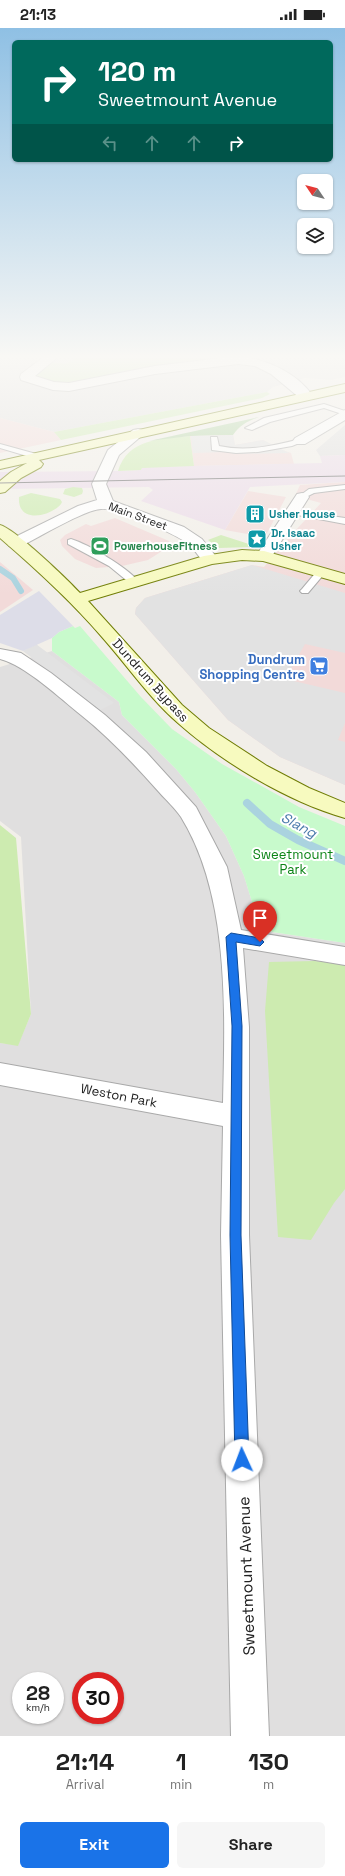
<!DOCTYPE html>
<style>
:root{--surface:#fff;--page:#f6f6f6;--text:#222;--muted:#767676;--accent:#1a73e8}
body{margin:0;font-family:"Space Grotesk",sans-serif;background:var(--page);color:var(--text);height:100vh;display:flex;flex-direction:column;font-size:15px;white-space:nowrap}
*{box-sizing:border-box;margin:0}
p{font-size:13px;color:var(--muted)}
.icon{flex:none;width:22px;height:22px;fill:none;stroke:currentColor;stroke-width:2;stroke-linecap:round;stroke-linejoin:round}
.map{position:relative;height:1708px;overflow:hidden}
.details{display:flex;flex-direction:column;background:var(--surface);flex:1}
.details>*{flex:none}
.hud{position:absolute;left:12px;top:12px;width:321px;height:122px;border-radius:6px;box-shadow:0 1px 3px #0004;background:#00695c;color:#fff;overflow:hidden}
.needle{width:26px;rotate:305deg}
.fabs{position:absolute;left:297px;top:146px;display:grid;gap:8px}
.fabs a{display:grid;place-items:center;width:36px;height:36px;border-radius:6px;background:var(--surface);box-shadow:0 1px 3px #0004;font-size:20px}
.speed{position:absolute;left:12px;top:1644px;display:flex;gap:8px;font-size:20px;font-weight:700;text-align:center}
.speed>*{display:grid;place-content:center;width:52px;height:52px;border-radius:50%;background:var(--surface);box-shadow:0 1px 3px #0004;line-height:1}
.speed small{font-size:10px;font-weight:400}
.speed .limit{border:6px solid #d22;background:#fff;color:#111}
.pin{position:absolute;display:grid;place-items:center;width:34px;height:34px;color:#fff;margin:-41px -17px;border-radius:50% 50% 50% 0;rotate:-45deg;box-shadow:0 0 4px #0007}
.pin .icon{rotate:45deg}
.me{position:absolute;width:44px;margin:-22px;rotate:358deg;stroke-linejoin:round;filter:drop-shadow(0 0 3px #0008)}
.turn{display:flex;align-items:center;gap:14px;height:84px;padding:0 20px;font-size:18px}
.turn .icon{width:52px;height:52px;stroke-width:2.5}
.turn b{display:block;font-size:28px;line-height:34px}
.lanes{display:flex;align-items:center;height:38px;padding:0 20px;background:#0003;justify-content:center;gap:20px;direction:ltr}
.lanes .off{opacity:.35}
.eta{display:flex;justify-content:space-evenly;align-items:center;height:68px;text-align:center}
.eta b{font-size:24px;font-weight:700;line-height:28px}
.button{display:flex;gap:8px;margin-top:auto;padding:8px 20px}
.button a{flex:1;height:46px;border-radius:6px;background:var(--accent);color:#fff;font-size:16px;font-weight:700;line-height:46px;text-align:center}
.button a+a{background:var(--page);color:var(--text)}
.status{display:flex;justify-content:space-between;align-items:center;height:28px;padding:0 20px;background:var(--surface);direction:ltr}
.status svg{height:11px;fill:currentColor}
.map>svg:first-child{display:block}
.residential{fill:#e0dfdf;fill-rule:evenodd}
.commercial{fill:#f2dad9}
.industrial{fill:#ebdbe8}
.grass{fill:#cdebb0}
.forest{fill:#add19e}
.park{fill:#c8facc}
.parking{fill:#e2e2e2}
.plaza{fill:#dddde8}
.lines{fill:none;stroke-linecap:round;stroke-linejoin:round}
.stream-far1{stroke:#aad3df;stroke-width:6}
.stream{stroke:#aad3df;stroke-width:8}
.lane-casing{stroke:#a9a9a9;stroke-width:2}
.street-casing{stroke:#a9a9a9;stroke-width:2}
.secondary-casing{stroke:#707d05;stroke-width:2}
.lane{fill:#fff;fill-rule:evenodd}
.street{fill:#fff;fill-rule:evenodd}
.secondary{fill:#f7fabf;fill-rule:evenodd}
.tram{stroke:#707070;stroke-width:1}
.route{fill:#1a73e8;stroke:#114b97}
.labels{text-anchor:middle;stroke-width:4;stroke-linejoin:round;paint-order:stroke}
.far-culture-label{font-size:11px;font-weight:bold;fill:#0d838f;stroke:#fff;text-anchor:start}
.far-street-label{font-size:11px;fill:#222;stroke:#fff}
.far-leisure-label{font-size:11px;font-weight:bold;fill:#27864d;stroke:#fff;text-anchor:start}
.shop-label{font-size:13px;font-weight:bold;fill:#366cbe;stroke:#fff;text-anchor:end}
.street-label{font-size:13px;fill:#222;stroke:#fff}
.park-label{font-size:13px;fill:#0c8416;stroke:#fff}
.water-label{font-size:14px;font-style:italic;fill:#4a7aab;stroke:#fff}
.near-street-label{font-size:16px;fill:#222;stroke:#fff}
</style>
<div class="status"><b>21:13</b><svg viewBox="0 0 49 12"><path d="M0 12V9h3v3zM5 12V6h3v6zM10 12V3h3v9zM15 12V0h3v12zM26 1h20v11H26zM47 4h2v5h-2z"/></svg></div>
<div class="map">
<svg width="345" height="1708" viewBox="0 0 345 1708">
<rect width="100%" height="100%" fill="#f2efe9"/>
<!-- residential -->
<path class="residential" d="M0,328H345V349L331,352L305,350L273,359L267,364L54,404L0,390Z
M345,397V427L320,428L316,422Z
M52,623L119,674L122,687L176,741L195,764L226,808L244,848L256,887L271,904L345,915V1708H0V1015L18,1017L31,986L21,809L0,793V639ZM21,1653H55V1687H21ZM81,1653H115V1687H81Z"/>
<!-- commercial -->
<path class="commercial" d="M0,390L54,404L61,412L0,425Z
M233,407L235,417L263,412L279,421L291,425L294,436L194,438L190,408Z
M345,454V757L280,729L228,692L135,586L136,580L145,570L252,537L264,539L281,518L321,475L295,468L300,457Z
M248,463L286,469L265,509L225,502Z
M115,490L169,513L170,518L148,532L122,538L96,540L75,531L62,518L60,512L65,507L86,496L91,498Z
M0,534L33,562L0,584Z"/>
<!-- industrial -->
<path class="industrial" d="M345,427V454L250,459L225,502L141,473L153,462L149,459L0,461V444L118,443L141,442L142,440L144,439L322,435L320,428Z"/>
<!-- grass -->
<path class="grass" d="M67,328H245L179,334L130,342L79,353L56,355L33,348L35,345L52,334L65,336L74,331Z
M267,364L270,366L262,370L61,412L54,404Z
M190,408L194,438L142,440L141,442L118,443C128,410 162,411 190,408Z
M73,459L82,460L83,463L82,466L74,469L63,466L65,461Z
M31,465L60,471L62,474L61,476C50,489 17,496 19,469Z
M221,507L252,517L251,519L219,520L208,512Z
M0,797L16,810L31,986L18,1018L0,1015Z
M314,933L345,936V1161L334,1175L311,1212L278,1209L265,983L269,934Z"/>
<!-- forest -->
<path class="forest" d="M259,389C248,393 240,397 233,407L190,408L149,413Z"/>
<!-- park -->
<path class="park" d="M73,598L75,600L80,598L141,669L172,701L222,736L299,779L345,798V915L272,904L256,887L244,848L226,808L195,764L176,741L122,687L119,674L52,623V610L59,604Z"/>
<!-- parking -->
<path class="parking" d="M233,407L235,417L263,412L289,425L234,426L227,424L193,425L191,408Z
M252,537L345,565V625L305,616L285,651L345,665V695L338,712L345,714V757L280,729L228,692L135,586L136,580L145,570Z
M36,616L114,675L100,682L23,623Z"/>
<!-- plaza -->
<path class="plaza" d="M39,563L73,598L59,604L52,610L23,623L0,615V587Z"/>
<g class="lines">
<!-- stream-far1 -->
<path class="stream-far1" d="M0,541L13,550L21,563"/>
<!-- stream -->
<path class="stream" d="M247,775L270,796L298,812L345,833"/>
<defs>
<path id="lane" d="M324,376L345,383V387L324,380L270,394L252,402L245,400L264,390Z
M211,409H217L219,418C247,424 273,418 300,411L304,413L292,418L258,424L236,425L212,422Z
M0,416L40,427L41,429L37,431L0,420Z
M345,457V461L314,465L302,471L298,469L309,461Z
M289,482L345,490V496L292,486H289Z
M71,511C88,516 128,540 139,554L134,557L131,556L109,538L68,516V512Z
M321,541L325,544L324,546L308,565H302L300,563L302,561L318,542Z"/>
<path id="street" d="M45,328H59L35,348L54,354L69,355L155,338L238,328C266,331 296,344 313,368L311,371H301L271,346L255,338L238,336L155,346L69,363L53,362L21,352L20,349L21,346Z
M345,382V392L305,416H295L293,413L295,410Z
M138,401L143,402L145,405L119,427L106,456L113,473L184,499L202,511L218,531L216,534C201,538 199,526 190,517C179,507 115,479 101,481C84,482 38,510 21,518L15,520L9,518L7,515L9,512L78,478L97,472L92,456L108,422L133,402Z
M302,465L307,466L309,469L272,528L270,531L264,533L258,531L256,528L297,466Z
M0,621L21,625L51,645L105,687L146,724L196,779L227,839L241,902L345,919V937L243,920L249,999V1207L269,1708H231L221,1207L223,1098L0,1057V1035L223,1075C225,984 230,868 181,789C175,780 166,772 159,764C135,737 110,710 81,687C61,671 25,637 0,631Z"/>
<path id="secondary" d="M345,356V364L39,432L43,436L41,439L21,450L5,464L0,465V453L11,444L27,435L0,441V433Z
M0,497C15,501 67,551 80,565L204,528L242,522L264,523L345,546V556L263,533L242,532L212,536L88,573L182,677L209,700L267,738L309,760L345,775V790C288,774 222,734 178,695C151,672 126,636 102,609C71,573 36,541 0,510Z"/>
</defs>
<!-- lane casing -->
<use href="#lane" class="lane-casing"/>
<!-- street casing -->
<use href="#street" class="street-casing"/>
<!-- secondary casing -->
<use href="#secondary" class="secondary-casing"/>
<!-- lane -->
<use href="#lane" class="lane"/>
<!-- street -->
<use href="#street" class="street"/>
<!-- secondary -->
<use href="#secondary" class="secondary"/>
<!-- tram -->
<path class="tram" d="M0,455L345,448"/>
</g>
<!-- sky -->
<linearGradient id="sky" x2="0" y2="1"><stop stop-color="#8fc0e4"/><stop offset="0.58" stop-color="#f9f8f5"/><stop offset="1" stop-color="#f9f8f5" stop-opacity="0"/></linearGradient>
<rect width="345" height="567" fill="url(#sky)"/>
<!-- route -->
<path class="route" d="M231,905L260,910L264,914L260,918L236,914L242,998L241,1207L249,1432L247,1437L242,1439L237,1437L235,1432L230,1207L232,998L226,909Z"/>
<!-- icons -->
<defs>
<symbol id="building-square" viewBox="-11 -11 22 22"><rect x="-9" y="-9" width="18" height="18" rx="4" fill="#0f9aa8" stroke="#fff"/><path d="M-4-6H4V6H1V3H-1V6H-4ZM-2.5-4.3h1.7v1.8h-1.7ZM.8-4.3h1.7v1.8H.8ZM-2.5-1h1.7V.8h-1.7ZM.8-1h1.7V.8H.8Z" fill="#fff"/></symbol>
<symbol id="sight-square" viewBox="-11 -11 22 22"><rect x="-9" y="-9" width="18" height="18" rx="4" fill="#0f9aa8" stroke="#fff"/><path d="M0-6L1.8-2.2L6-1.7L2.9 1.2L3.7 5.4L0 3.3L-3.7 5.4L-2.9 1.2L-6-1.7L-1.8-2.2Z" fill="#fff"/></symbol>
<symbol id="stadium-square" viewBox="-11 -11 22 22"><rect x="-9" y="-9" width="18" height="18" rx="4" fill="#2e9e5b" stroke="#fff"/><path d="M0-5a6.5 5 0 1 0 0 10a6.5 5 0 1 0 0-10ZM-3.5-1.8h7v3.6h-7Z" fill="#fff"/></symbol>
<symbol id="supermarket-square" viewBox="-11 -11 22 22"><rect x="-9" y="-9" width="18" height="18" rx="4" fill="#3f7fe0" stroke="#fff"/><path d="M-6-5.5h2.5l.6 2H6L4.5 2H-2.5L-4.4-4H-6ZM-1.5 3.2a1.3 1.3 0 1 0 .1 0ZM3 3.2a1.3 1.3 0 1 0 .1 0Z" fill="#fff"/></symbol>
</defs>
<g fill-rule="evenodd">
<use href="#building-square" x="244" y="475" width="22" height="22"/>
<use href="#sight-square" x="246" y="500" width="22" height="22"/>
<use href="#stadium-square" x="89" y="507" width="22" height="22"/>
<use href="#supermarket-square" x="308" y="627" width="22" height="22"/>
</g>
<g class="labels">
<!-- far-culture labels -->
<g class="far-culture-label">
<text x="269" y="490">Usher House</text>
<text x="271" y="509">Dr. Isaac<tspan x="271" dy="13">Usher</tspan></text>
</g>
<!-- far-street labels -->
<g class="far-street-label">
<text transform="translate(138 488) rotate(20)" y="4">Main Street</text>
</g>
<!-- far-leisure labels -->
<g class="far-leisure-label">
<text x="114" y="522">PowerhouseFitness</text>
</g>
<!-- shop labels -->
<g class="shop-label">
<text x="305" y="636">Dundrum<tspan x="305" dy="15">Shopping Centre</tspan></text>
</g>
<!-- street labels -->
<g class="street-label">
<text transform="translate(151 652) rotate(48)" y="5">Dundrum Bypass</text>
<text transform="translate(119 1067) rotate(11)" y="5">Weston Park</text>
</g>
<!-- park labels -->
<g class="park-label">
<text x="293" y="831">Sweetmount<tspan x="293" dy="15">Park</tspan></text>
</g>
<!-- water labels -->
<g class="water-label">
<text transform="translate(299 797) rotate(28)" y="5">Slang</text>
</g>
<!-- near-street labels -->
<g class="near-street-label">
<text transform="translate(246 1548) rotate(-92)" y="6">Sweetmount Avenue</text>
</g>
</g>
</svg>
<div class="fabs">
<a><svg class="needle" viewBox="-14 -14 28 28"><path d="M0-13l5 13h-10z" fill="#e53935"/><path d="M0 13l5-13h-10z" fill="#767676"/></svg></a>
<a><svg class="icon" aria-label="layers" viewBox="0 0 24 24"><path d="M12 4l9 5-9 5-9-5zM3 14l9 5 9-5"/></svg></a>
</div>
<div class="speed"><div>28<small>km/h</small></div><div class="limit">30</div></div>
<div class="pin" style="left:260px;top:914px;background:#d93025"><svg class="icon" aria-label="arrive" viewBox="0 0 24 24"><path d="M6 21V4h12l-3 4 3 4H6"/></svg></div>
<svg class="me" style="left:242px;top:1432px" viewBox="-20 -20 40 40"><circle r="19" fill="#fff"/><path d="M0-13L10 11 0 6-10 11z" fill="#1a73e8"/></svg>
<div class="hud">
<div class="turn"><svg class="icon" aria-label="right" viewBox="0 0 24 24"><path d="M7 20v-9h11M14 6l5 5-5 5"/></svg><div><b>120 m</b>Sweetmount Avenue</div></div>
<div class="lanes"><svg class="icon off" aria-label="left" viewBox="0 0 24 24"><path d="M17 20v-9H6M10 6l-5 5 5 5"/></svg><svg class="icon off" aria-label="ahead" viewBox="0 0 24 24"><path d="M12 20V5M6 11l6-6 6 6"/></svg><svg class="icon off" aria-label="ahead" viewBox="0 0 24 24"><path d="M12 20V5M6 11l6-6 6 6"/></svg><svg class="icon" aria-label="right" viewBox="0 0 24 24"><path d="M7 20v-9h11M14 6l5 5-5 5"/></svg></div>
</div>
</div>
<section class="details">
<div class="eta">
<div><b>21:14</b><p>Arrival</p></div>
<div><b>1</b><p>min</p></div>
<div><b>130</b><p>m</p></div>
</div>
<div class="button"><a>Exit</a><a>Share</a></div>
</section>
